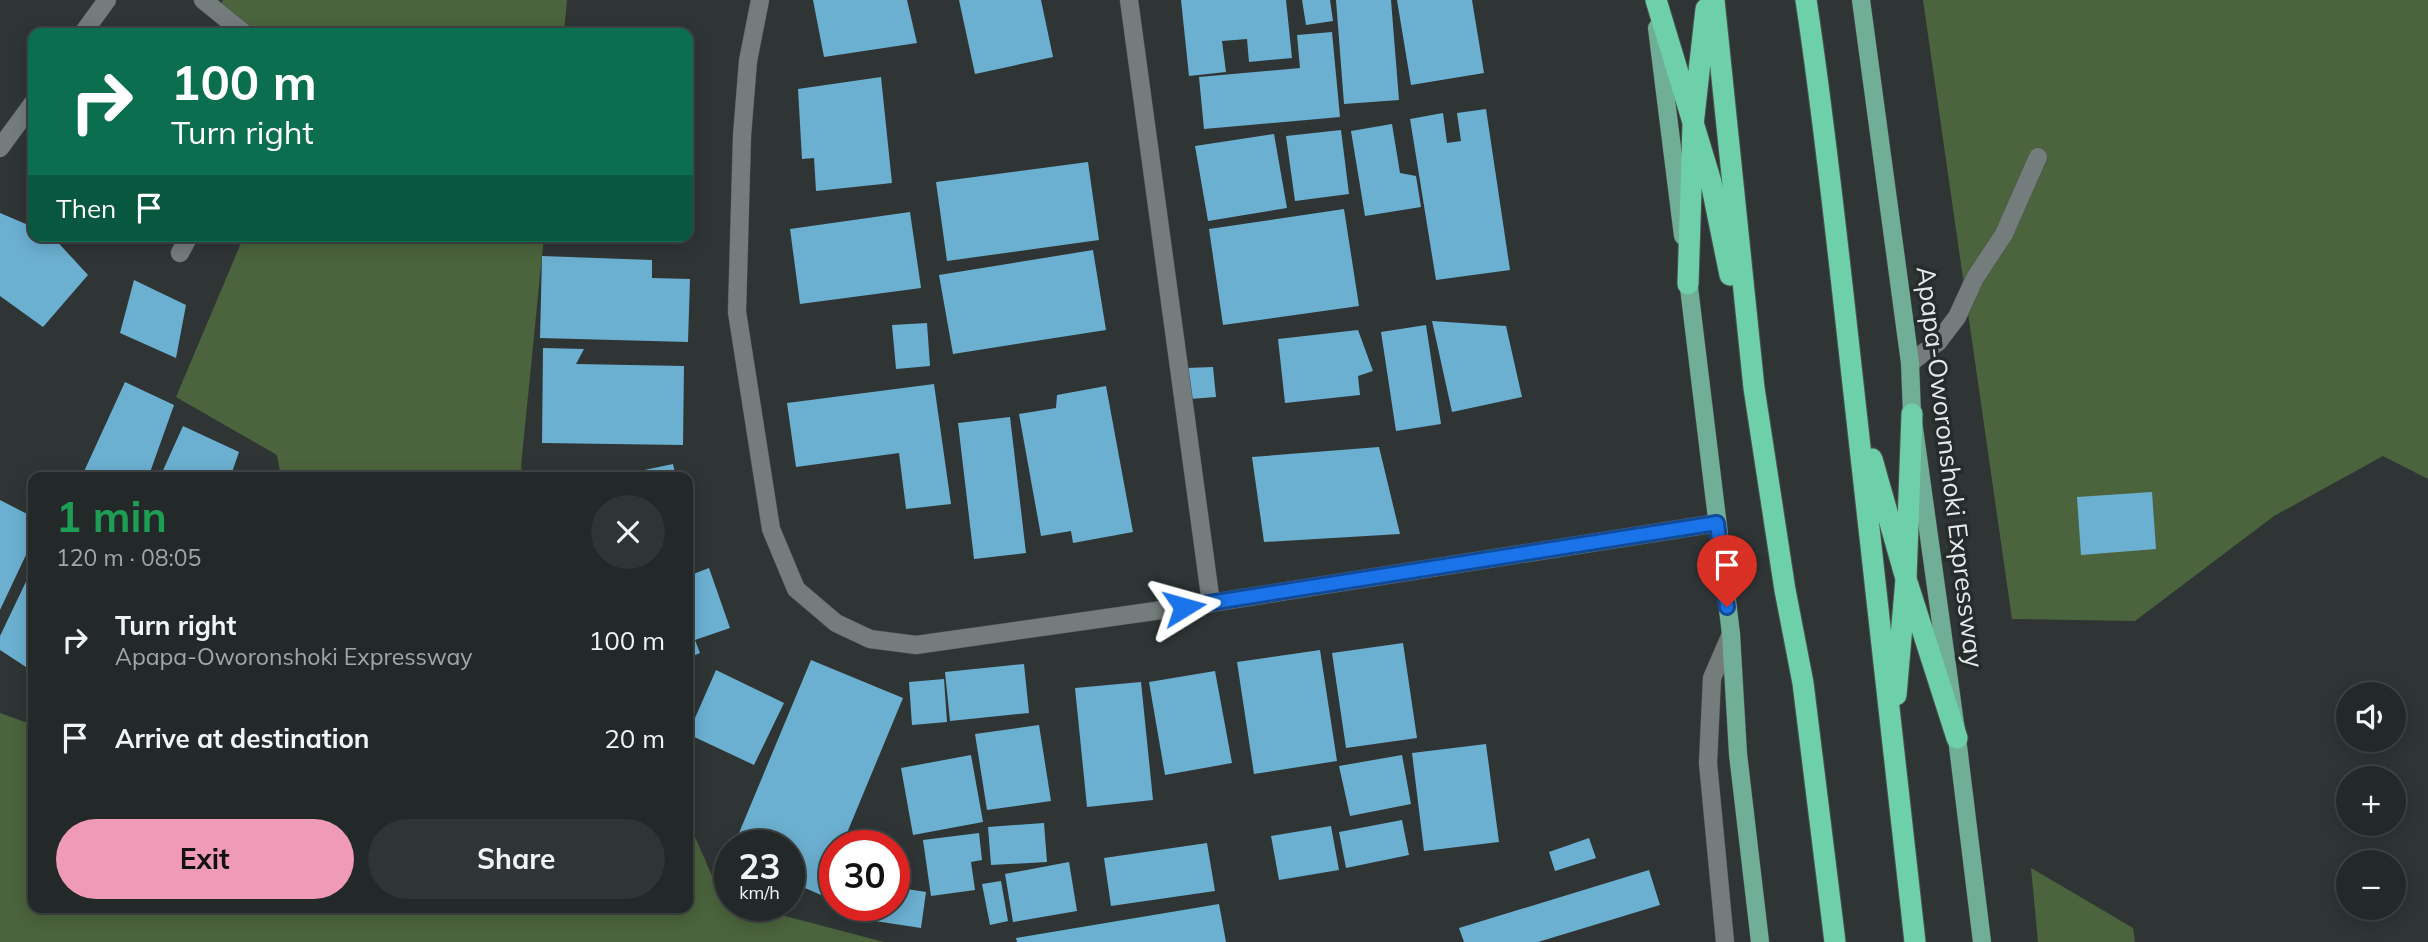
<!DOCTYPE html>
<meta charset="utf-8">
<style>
:root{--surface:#232828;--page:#2f3434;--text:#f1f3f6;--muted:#a3a6a8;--line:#404445;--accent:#ef9ab7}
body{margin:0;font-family:Mulish,sans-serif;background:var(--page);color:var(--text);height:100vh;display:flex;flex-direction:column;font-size:26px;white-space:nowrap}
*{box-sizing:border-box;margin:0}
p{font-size:23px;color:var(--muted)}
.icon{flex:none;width:38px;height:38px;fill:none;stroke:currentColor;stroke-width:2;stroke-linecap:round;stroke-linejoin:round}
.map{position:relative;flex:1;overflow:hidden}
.panel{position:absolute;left:28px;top:472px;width:665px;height:441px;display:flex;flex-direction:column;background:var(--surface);border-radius:14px;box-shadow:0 4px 18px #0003,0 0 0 2px var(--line)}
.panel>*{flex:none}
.guide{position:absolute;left:28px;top:28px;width:665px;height:214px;border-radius:14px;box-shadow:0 4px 18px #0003,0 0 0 2px var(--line);background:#0b6e4f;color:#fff;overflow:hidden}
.tools{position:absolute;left:2336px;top:682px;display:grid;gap:14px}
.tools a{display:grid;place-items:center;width:70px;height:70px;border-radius:50%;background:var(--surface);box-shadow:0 4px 18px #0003,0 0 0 2px var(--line);font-size:35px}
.speed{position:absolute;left:714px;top:830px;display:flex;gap:14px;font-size:35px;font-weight:700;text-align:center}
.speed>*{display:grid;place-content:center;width:91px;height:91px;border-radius:50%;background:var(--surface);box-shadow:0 4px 18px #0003,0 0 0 2px var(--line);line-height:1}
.speed small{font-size:18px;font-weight:400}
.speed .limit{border:10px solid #d22;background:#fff;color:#111}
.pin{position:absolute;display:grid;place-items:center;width:60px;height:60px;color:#fff;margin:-72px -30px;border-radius:50% 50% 50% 0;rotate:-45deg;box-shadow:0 0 7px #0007}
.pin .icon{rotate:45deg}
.me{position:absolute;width:77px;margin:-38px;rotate:82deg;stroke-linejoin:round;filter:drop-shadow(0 0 5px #0008)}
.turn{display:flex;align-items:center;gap:24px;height:147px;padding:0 28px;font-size:32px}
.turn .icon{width:91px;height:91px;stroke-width:2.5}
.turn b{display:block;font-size:49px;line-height:60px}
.then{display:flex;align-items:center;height:66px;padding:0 28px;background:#0003;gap:14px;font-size:26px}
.round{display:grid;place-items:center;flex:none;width:74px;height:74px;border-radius:37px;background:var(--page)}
.head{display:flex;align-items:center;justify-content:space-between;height:119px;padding:0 28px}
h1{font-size:42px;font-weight:700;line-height:52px;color:#1e9e55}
.action{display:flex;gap:14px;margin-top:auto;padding:14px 28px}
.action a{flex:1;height:80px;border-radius:42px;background:var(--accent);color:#111;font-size:28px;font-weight:700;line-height:80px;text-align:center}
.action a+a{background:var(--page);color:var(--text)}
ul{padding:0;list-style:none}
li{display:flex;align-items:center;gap:21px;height:98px;padding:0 28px}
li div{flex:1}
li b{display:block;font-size:26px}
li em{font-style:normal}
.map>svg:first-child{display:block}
.green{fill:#4b643d}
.building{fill:#6cb0d1}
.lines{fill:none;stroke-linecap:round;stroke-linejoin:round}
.minor-casing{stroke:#4d5252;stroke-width:19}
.major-casing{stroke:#4d5252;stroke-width:19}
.highway-casing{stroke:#4d5252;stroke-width:23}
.minor{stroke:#757c7c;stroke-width:18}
.major{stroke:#70ae98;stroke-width:18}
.highway{stroke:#6dd0aa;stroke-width:21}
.route-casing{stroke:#114b97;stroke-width:18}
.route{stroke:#1a73e8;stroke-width:12}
.labels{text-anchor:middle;stroke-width:7;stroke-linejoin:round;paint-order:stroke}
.street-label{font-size:26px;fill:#e6e9ea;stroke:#262b2b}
</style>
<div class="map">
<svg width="2428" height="942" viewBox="0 0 2428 942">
<rect width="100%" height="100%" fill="#2f3535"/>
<!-- green -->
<path class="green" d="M223,0H567L564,33H245L217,13Z
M1923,0H2428V479L2383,456L2274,516L2135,621L2012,619Z
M244,236H544L521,466L523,478H281L277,455L176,397Z
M0,713L33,725V908H688V830L696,839L722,899L730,901V905H743L884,942H0Z
M2031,868L2133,928L2135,942H2038Z"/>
<!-- building -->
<path class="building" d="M813,0H907L917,43L824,57Z
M959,0H1041L1053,57L975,74Z
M1181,0H1286L1292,58L1249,62L1247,39L1222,41L1226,72L1189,76Z
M1302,0H1330L1333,21L1306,25Z
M1336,0H1391L1399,100L1344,104Z
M1397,0H1472L1484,73L1411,85Z
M1332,32L1340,117L1204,129L1199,77L1300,68L1297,35Z
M881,77L892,183L816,191L814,158L802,159L798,89Z
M1486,109L1510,270L1436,280L1410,119L1443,113L1447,143L1461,141L1457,113Z
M1392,124L1400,173L1416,176L1421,207L1365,216L1351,131Z
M1341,130L1349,194L1295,201L1286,136Z
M1274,134L1287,208L1208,221L1195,146Z
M1088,162L1099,240L947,261L936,182Z
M1344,209L1359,306L1223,325L1209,229Z
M910,212L921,288L800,304L790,229Z
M0,213L33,227V236H52L88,275L43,327L0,296Z
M1093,250L1106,330L953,354L939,275Z
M542,256L652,260V278L690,279L688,342L540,338Z
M134,280L186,305L176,358L120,333Z
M1432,321L1506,326L1522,397L1452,412Z
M927,323L930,366L896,369L892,325Z
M1426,325L1441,424L1396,431L1381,332Z
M1358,330L1373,371L1358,376L1360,395L1285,403L1278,339Z
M543,348L584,349L576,364L684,366L683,445L542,443Z
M1213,367L1216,397L1190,399L1187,368Z
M125,382L174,405L148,478H81Z
M934,384L951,504L906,509L899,453L796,467L787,403Z
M1106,386L1133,532L1073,543L1071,531L1041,536L1019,414L1056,408L1057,395Z
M1010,417L1026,553L974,559L958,423Z
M183,426L239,452L230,478L160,477Z
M1379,447L1400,534L1264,542L1252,457Z
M673,464L676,478H611V477Z
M2152,492L2156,549L2081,555L2077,497Z
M0,500L33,517V540L0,610Z
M33,567V662L29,669L0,650V636Z
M709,568L730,628L695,640L700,653L688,658V576Z
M1403,643L1417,738L1346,748L1332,653Z
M1320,650L1337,761L1254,774L1237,662Z
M811,660L903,698L842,845H835V863L821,895L789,881V845H734Z
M1024,664L1029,713L950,721L945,672Z
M716,670L784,703L754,765L688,734Z
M1215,671L1232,763L1165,775L1149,682Z
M944,679L947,722L912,725L909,682Z
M1141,682L1153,800L1087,807L1075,688Z
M1039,725L1051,801L987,810L975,734Z
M1486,744L1499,842L1424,851L1412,753Z
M971,755L983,822L913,835L901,768Z
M1402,755L1411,804L1350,816L1339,766Z
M1402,820L1409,855L1346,868L1339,832Z
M1044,823L1047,862L991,865L988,827Z
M1331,826L1339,870L1279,880L1271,836Z
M979,833L982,860L971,862L975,890L931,896L923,840Z
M1589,838L1596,858L1555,871L1549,852Z
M1207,843L1215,891L1111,906L1104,858Z
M1069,862L1077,911L1013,922L1005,874Z
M1649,870L1660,905L1538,942H1464L1459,928Z
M1001,881L1008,921L990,925L982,884Z
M894,887L926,892L921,928L862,919L864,905H894Z
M1219,904L1226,942H1017L1016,938Z"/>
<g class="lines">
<defs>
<path id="minor" d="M203,0L244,33
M760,0L748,61L742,136L737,312L771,529L796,589L836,623L870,639L916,645L1211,603L1717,523
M1129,0L1211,603
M83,33L107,0
M0,148L33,103
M180,253L189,236
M1910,363L1938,342L1957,317L1975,278L2004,234L2038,157
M1725,942L1708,763L1712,678L1731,634"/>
<path id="major" d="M1861,0L1910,363L1912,414L1957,738L1982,942
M1657,28L1683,236
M1687,271L1731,634L1738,754L1760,942"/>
<path id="highway" d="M1656,0L1711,182L1730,275
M1714,0L1754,388L1785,590L1803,683L1835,942
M1806,0C1821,98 1832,196 1843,294C1869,510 1889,726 1915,942
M1688,284L1693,125L1706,9
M1872,459L1906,579L1957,738
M1896,695L1906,579L1912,414"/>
</defs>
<!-- minor casing -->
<use href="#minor" class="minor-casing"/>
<!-- major casing -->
<use href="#major" class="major-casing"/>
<!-- highway casing -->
<use href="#highway" class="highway-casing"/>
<!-- minor -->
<use href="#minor" class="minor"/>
<!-- major -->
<use href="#major" class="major"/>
<!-- highway -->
<use href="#highway" class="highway"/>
</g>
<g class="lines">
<defs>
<path id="route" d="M1184,607L1717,523L1727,607"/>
</defs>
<!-- route casing -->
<use href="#route" class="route-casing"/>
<!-- route -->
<use href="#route" class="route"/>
</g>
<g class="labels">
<!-- street labels -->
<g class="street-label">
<text transform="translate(1950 467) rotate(83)" y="9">Apapa-Oworonshoki Expressway</text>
</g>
</g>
</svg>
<div class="tools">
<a><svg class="icon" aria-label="sound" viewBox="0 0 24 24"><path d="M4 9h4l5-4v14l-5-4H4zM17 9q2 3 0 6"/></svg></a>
<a>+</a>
<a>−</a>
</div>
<div class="speed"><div>23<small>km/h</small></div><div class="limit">30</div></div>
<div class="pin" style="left:1727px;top:607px;background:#d93025"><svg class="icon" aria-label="arrive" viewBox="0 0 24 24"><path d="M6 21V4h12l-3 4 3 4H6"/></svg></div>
<svg class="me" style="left:1184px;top:607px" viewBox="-20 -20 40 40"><path d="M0-17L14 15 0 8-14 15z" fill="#1a73e8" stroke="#fff" stroke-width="4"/></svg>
<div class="guide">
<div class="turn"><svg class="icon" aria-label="right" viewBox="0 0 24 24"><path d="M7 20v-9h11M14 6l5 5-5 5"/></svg><div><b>100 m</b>Turn right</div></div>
<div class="then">Then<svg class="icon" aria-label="arrive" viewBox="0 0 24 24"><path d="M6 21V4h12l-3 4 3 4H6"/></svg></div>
</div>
<section class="panel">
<div class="head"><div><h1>1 min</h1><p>120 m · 08:05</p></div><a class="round"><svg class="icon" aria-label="close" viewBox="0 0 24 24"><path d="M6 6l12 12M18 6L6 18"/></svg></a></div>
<ul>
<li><svg class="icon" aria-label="right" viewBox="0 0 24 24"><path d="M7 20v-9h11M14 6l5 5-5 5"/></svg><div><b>Turn right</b><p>Apapa-Oworonshoki Expressway</p></div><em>100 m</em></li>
<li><svg class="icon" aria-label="arrive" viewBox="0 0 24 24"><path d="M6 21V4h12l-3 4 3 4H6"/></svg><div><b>Arrive at destination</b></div><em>20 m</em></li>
</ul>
<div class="action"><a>Exit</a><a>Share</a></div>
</section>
</div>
